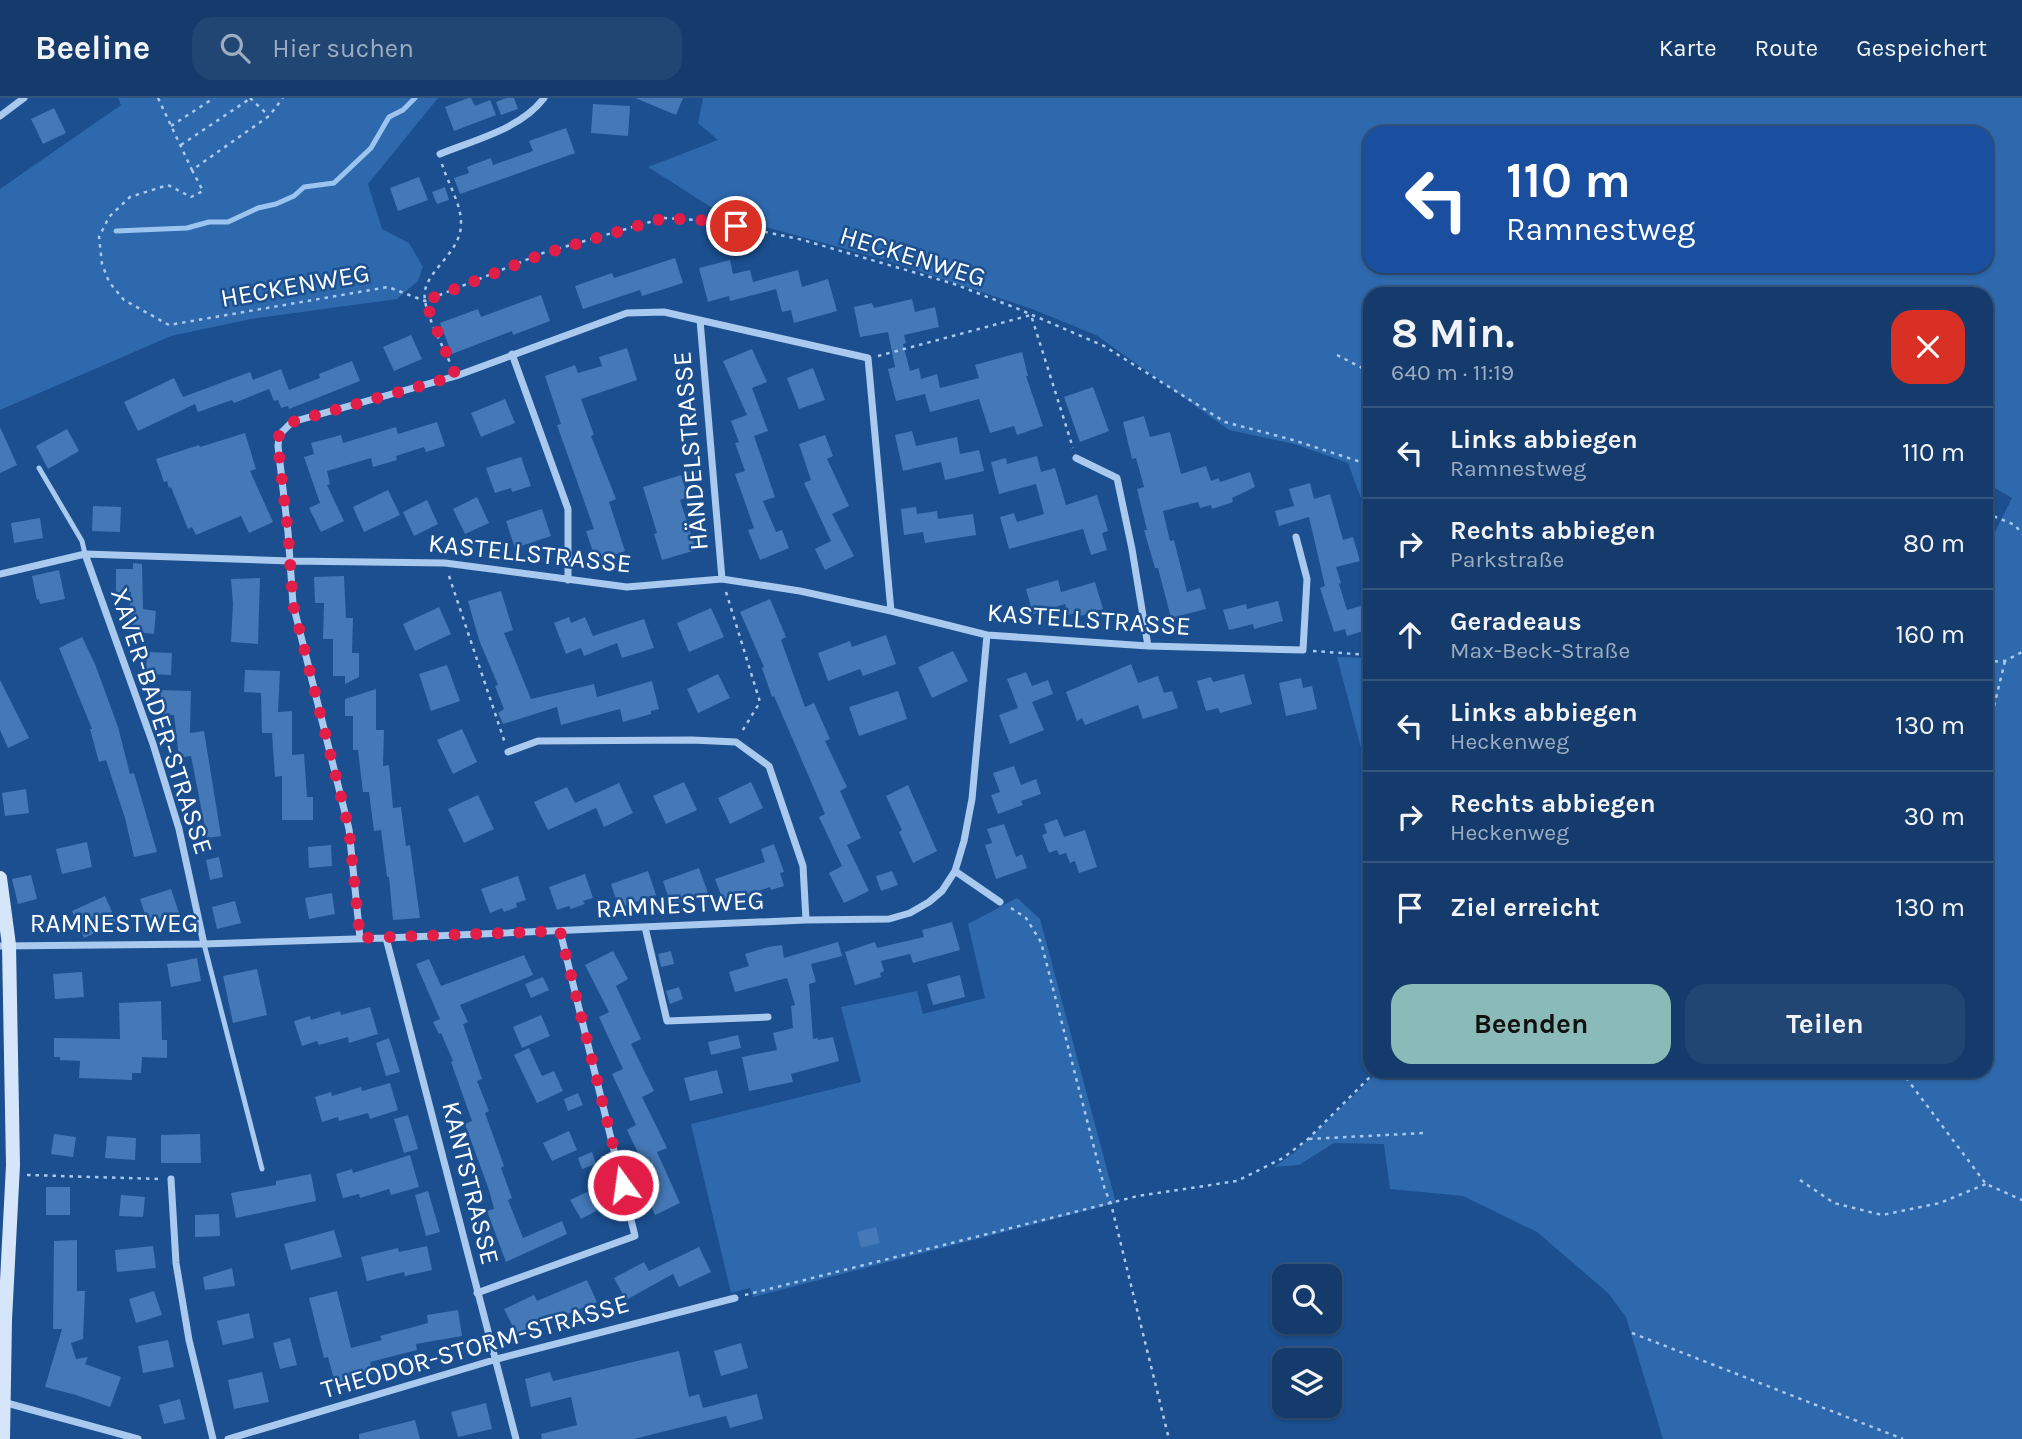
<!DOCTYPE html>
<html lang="de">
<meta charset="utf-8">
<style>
:root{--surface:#143b6b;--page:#214673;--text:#f1f3f6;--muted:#9dadc1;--line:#33557e;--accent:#8bbbb9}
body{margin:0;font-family:Karla,sans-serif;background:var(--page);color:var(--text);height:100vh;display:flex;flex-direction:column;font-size:26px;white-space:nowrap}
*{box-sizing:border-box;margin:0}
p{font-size:23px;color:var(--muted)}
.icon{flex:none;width:38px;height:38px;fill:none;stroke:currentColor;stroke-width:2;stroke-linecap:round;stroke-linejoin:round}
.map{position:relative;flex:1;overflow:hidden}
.details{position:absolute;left:1363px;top:189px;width:630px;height:791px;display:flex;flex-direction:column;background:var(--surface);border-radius:21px;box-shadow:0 2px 5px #0004,0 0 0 2px var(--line)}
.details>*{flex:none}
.banner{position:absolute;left:1363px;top:28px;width:630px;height:147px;border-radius:21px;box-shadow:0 2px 5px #0004,0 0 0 2px var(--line);background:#1a4fa0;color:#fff;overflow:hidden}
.controls{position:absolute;left:1272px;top:1166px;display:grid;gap:14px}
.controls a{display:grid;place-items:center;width:70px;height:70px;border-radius:14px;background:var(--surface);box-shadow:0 2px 5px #0004,0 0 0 2px var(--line);font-size:35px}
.pin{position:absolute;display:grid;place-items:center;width:60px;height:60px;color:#fff;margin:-30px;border:4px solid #fff;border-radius:50%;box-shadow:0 2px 7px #0007}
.me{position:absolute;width:77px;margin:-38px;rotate:346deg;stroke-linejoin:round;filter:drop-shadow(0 0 5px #0008)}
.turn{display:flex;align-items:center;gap:24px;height:147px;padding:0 28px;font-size:32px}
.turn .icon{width:91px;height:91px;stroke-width:2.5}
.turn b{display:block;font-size:49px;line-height:60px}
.round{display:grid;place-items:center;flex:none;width:74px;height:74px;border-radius:21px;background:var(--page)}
.headline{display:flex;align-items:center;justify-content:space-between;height:119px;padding:0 28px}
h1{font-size:42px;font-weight:700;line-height:52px}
.button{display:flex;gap:14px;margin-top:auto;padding:14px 28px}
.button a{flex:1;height:80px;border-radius:21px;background:var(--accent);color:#111;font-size:28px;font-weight:700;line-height:80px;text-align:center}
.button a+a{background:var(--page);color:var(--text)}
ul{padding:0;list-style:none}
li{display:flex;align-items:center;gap:21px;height:91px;padding:0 28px;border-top:2px solid var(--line)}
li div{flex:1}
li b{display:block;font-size:26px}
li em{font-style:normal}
header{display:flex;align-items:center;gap:42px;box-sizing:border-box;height:98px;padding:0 35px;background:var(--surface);border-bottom:2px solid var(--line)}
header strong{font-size:33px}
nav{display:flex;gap:38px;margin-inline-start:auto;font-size:24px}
.search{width:490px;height:63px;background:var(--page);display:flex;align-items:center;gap:18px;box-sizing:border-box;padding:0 24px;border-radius:21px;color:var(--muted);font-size:26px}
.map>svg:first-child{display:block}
.green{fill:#2e69ad;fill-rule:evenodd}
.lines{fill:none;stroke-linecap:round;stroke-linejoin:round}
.stream{stroke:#9cc4f0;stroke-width:5}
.building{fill:#4478b7}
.path{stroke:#a9c9ee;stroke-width:2.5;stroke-dasharray:3.5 5;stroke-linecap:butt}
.lane{stroke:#a9c9ee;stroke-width:5}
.street{stroke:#a9c9ee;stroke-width:7}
.secondary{stroke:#d6e6fa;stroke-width:14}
.route{stroke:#e11d48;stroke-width:12;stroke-dasharray:0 21.6}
.labels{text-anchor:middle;stroke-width:5;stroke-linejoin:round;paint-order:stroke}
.street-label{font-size:26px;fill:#fff;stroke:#1b4f8f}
</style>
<header>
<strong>Beeline</strong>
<div class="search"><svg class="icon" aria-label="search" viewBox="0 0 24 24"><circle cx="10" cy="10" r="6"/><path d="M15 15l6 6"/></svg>Hier suchen</div>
<nav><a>Karte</a><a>Route</a><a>Gespeichert</a></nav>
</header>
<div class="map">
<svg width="2022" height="1341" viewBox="0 0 2022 1341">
<rect width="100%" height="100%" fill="#1b4f8f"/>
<!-- green -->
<path class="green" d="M118,0H438L368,86L382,131L409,145L423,169L418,183L397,201L251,221L171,238L0,312V91L121,7Z
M703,0H2022V1341H1663L1626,1219L1608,1195L1537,1134L1463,1098L1390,1091L1384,1046L1334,1045L1299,1067L1274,1069L1295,1054L1379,973H1986V452L2012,400L1986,385V196H1785L1745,193L1744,196H1370V425L1348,365L1294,346L1229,332L1096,237L1032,211L886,162L725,118L648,69L718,42L698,25ZM1986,35V168H1370V35Z
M1337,559L1370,560V684Z
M1017,800L1040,821L1116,1105L753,1199L750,1190L731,1195L691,1026L861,984L841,909L917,893L923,916L985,900L968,826Z"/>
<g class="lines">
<!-- stream -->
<path class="stream" d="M116,133L187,130L209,124H228L258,110L276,106L294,98L304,89L334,85L371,50L389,19L403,12L415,0"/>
</g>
<!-- building -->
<path class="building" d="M468,0H471L475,8L490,2L496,17L454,33L445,9Z
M506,0H514L518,11L501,17L496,4Z
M635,0H683L676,17Z
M593,6L630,8L628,38L591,35Z
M54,10L66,35L43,46L31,21Z
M566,30L575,55L460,96L454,80L469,75L467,69L491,60L493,67L533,53L529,43Z
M419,79L428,102L398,113L390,90Z
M445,89L449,102L437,106L432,94Z
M675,160L683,185L642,198L640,192L583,211L575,188L612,175L614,180Z
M730,162L733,176L750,172L753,184L798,172L802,189L828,181L837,213L794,225L791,212L782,214L776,191L730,203L729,198L708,204L699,170Z
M541,197L550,223L513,237L512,233L452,256L440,225L478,211L481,219Z
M912,201L915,214L935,209L939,229L904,237L906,245L903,246L910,273L919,270L921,281L937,276L940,290L979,280L975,267L1022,254L1028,278H1026L1043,328L1017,337L1014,328L990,335L979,301L930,314L925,296L896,303L888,271L895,269L888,234L860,239L854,209L872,205L874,210Z
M411,237L422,261L394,273L383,249Z
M627,250L637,282L581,301L594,337L591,338L616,401L609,404L625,453L596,463L586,433L594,431L557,327L561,326L545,278L575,267L578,275L602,268L599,259Z
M752,251L767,284L752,290L768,333L754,338L775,399L763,403L776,434L782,432L789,450L760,462L748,432L754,430L735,376L745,373L735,345L739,344L731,323L747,317L723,263Z
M352,263L360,283L289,311L288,308L281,310L278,302L274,303L269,291L234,305L232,302L198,314L195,306L138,333L124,304L174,280L183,299L250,274L253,282L281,271L289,292L320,280L319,276Z
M813,270L825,302L799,311L787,280Z
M1093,289L1109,333L1080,344L1064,299Z
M505,301L515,325L481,339L471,315Z
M1144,318L1150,339L1170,334L1181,376L1206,368L1211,383L1219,380L1220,384L1250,374L1255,389L1232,400L1233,404L1212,411L1211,407L1200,410L1198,404L1163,413L1170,443L1174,442L1187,494L1200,490L1206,511L1171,520L1158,470H1155L1144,432H1147L1137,391L1144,389L1136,360L1132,361L1123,324Z
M437,324L445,348L426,354L424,349L396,358L397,362L373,369L371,360L327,373L330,386L327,387L344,423L321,434L309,410L320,405L304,359L314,356L311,345L341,337L343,345L396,329L398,336Z
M0,329L17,367L0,375Z
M67,331L79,353L48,371L36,348Z
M912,333L916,348L957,339L960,356L979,352L984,373L945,382L941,364L903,373L895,337Z
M245,335L256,371L250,373L273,424L249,435L241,418L196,437L192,429L188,431L171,389L169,390L167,383L164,384L156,361L199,347L200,349Z
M825,337L833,358L827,361L849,408L832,416L854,458L825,472L815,451L831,443L804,385L811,382L799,346Z
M1037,358L1041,374L1055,370L1066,407L1097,397L1108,433L1102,435L1107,452L1091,457L1083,431L1009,451L1000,419L1014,415L1017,424L1044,416L1036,386L999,396L991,364L1006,360L1007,366Z
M521,359L531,388L512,394L511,390L495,395L486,370Z
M681,377L688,399L680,402L696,452L662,462L654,436L657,435L643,389Z
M1310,385L1314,401L1330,396L1343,442L1353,439L1360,463L1336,469L1341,485L1339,486L1347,512L1370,505V531L1347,538L1345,531L1334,534L1320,490L1325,488L1309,419L1279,428L1275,413L1294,408L1289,391Z
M388,392L400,417L364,434L353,409Z
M477,399L489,425L465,436L453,411Z
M427,402L438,426L414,438L403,414Z
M93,408L121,409L120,434L92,433Z
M916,409L917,416L937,413L938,421L973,416L976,437L925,445L923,434L904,437L901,411Z
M542,411L551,438L515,450L506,423Z
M40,420L43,440L14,445L11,425Z
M133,465L142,466L143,511L156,513L154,536L127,533L131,494H116V471H133Z
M59,472L65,501L40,506L39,501L37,502L32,478Z
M344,478L346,520H353L352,555H359V579L345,586V578H333V541H323L324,505H315L314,479Z
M260,480L258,546L231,544L233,506L231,481Z
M1058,482L1061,494L1095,484L1103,511L1080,518L1079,514L1068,517L1065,506L1033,516L1026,491Z
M501,493L513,532L504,535L531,601L594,586L597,599L652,583L659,611L651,613V616L623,624L620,611L561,627L557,609L503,626L498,615L504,611L495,588L498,587L479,542L468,503Z
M770,501L786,539L781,542L805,609L814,605L830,641L825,643L847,689L840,693L861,740L847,747L869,793L844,805L829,775L842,768L819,719L825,716L774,598L772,599L762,570L764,569L740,514Z
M1278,503L1283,523L1254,531L1253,526L1229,532L1223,512L1246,506L1247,511Z
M439,509L451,536L415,553L403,526Z
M711,510L724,539L689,554L677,525Z
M569,519L571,525L585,519L593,538L644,521L654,550L622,560L617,545L584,558L581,550L566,556L554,525Z
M886,537L896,566L863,578L860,571L828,583L818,555L850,543L852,549Z
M82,539L95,566L118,629L130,676L134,675L157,754L134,759L125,720L106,662L99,664L90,631H92L59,550Z
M953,553L968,583L932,600L918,569Z
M147,554L172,555L171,577L146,576Z
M1131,566L1138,585L1158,578L1164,595L1172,593L1178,610L1143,621L1138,607L1085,627L1082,620L1077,623L1066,594Z
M447,567L460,603L431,613L419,576Z
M245,572L280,573L278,614L292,613V657L304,656L307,699H313V722H282V678L275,679L272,635H262L261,595L244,594Z
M1026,574L1032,588L1048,582L1053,596L1032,604L1044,632L1010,646L999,617L1018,610L1007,581Z
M718,576L730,600L698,615L687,591Z
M1244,576L1252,606L1220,615L1218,610L1206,613L1197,583L1211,579L1213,584Z
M1301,580L1303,590L1312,588L1317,611L1286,618L1279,585Z
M0,582L29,640L8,650L0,632Z
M376,591V632H384L383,668L389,667L393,710L401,709L406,748L410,747L420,820L393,822L389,779H387L381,732L374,733L369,694H363L358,652H353V618H345V601Z
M161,592L191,593L190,635L204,633L221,738L207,740L191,658L179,660L174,617H160Z
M898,593L907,621L859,638L849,609Z
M462,631L477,664L453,676L437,642Z
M1014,668L1021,687L1036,681L1041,696L1021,703L1023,707L998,716L991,697L1000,694L993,675Z
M684,684L697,712L666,726L653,698Z
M751,684L763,710L730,726L718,700Z
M619,685L633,715L604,729L596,710L548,732L534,704L567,689L575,705Z
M908,687L937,753L913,765L899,734L902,732L886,698Z
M26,691L29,715L5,718L2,695Z
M478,697L494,731L464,745L448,711Z
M1057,721L1064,739L1085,732L1097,769L1079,775L1075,763L1070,765L1066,755L1059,757L1057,752L1049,755L1042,737L1047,735L1044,726Z
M1004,726L1016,759L1022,756L1027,770L996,781L985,747L992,745L987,731Z
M87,744L92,769L62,776L56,751Z
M774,746L784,774L780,775L784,788L771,792L770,789L724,805L715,781L765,764L761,751Z
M331,747L332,768L309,770L308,749Z
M219,759L223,779L210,782L206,762Z
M699,770L708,795L671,807L663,783Z
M648,773L656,797L619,810L611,786Z
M892,773L898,787L881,793L876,778Z
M585,776L593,800L583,803L585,806L571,811L569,808L557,812L549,789Z
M31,777L37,801L18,806L12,781Z
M518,778L526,802L516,805L517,809L504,814L502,810L490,815L481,791Z
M171,791L179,815L148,825L140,801Z
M332,795L335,816L309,821L305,800Z
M105,798L117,825L84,840L72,813Z
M235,803L241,825L217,831L212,809Z
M952,824L960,852L913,865L910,856L881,863L884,873L880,875L881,879L855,887L845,854L875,844L877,850L924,839L922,832Z
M838,844L842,858L811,866L816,884L809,886L813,941L818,940V942L833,939L839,963L791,976L793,984L749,993L742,959L777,952L773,935L793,930L791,908L795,907L787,880L735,894L729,874L749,868L745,856L768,849L782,847L784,860Z
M613,853L628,881L616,888L641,941L631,946L654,993L642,999L667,1050L657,1054L680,1105L655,1117L641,1086L651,1082L627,1032L636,1027L612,976L623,971L599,919L609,914L585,867Z
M671,853L674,866L661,869L658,856Z
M524,857L533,877L460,907L468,924L463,926L482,981L477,983L489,1013L485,1015L504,1068L501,1070L512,1100L508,1102L523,1140L562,1123L567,1136L506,1164L487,1113L494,1111L489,1092L465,1026L472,1023L451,964L453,963L441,935L439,936L433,924L440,921L416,866L429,861L441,888Z
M197,860L201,883L171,889L167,866Z
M257,871L267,917L233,925L223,878Z
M82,874L84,899L55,901L53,876Z
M960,877L965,899L933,907L927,886Z
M543,879L549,892L531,900L525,886Z
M679,889L683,901L670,906L666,893Z
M161,903L162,942H167V960L142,959L141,975H132V982L79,980L80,963L60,962V959H54V940L120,941L119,905Z
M370,909L378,936L349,945L348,939L319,947L317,943L302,948L294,923L310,918L311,922L340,913L341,917Z
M541,917L550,938L522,950L513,929Z
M738,937L741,950L711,957L708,944Z
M389,940L400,974L386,978L376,945Z
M529,950L542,978L554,973L563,993L537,1005L514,957Z
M717,972L723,995L690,1003L684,980Z
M390,985L398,1012L370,1021L368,1015L339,1023L338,1019L322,1024L315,999L331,994L332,998L361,989L362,993Z
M578,995L583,1007L568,1013L564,1001Z
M408,1017L418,1051L404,1055L394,1021Z
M569,1033L577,1052L552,1063L543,1045Z
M54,1036L76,1039L73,1059L51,1056Z
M200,1036L201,1065H161V1037Z
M107,1038L136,1040L135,1062L105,1060Z
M592,1054L596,1066L582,1071L578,1060Z
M410,1057L419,1089L391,1097L389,1091L360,1100L359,1096L343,1100L336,1076L352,1071L353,1075Z
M311,1076L316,1103L236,1120L231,1095L276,1087V1083Z
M46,1089H70V1117H46Z
M428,1093L440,1134L426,1138L415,1097Z
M589,1093L598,1112L581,1121L570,1102Z
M121,1097L145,1099L143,1119L119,1118Z
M219,1116L220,1138L195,1139V1117Z
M876,1129L880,1145L861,1150L857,1134Z
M334,1132L342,1159L291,1172L284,1146Z
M77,1142V1193H85L83,1241L71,1245L76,1261L88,1259L85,1266L121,1279L110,1309L76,1297L45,1289L62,1231H53L54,1143Z
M153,1148L156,1170L117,1174L115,1152Z
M427,1148L432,1172L405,1178L404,1174L367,1183L361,1159L398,1150L399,1154Z
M699,1149L711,1174L679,1189L673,1176L626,1202L614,1180L644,1164L649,1173Z
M232,1170L235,1188L205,1192L203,1179Z
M587,1182L597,1204L565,1217L564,1214L517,1237L504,1211L534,1197L537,1203Z
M154,1193L162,1217L136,1225L129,1201Z
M337,1193L351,1250L382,1242L380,1238L428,1225L427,1217L458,1212L462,1238L416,1246L417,1252L370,1264L373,1275L335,1285L328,1259L324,1260L309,1200Z
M249,1215L254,1240L223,1247L217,1223Z
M290,1240L297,1267L280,1271L273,1245Z
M168,1242L174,1269L143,1275L138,1248Z
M741,1245L748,1270L721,1278L714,1253Z
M679,1253L689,1299L699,1296L703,1310L757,1296L763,1321L730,1330L726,1318L634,1341H542L541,1336L577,1327L571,1299L531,1309L525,1281L550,1274L553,1283Z
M262,1274L269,1304L234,1311L228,1282Z
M180,1301L185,1321L164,1326L159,1307Z
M486,1305L492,1331L458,1339L451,1314Z
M415,1322L420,1341H359V1336Z"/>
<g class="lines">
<!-- path -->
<path class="path" d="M158,0L192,72L269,18L283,0
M250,0L268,17
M171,28L214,0
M181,47L251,0
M442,66C448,86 462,107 461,127C460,158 420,175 425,202C427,220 444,250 451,267
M192,72L203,93L191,99L168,87L130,99L109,119L99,139L102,166L109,184L124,202L169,227L388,189L425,203L543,155L664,120L714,123L803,142L954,186L1016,210L1104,248L1225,324L1293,342L1370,367
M1337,257L1370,274
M878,258L1031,217L1073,350
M1986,415L2015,427L2022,436
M449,478L505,645
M726,494L760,604L741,635
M1313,553L1370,557
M1986,564L2005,563L2022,554
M1986,641L2005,563
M1011,810L1026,820L1041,844L1105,1092L1111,1106L1169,1341
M1901,973L1986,1086L2022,1102
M1309,1041L1424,1035
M27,1077L160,1081
M1800,1082L1834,1105L1882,1117L1940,1105L1986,1086
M745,1197L1138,1098L1237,1083L1283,1060L1308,1041L1376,973
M1632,1235L1903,1341"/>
<!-- lane -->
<path class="lane" d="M39,370L82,443L85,456
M204,846L262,1071"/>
<!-- street -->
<path class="street" d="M0,18L24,0
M440,56C474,42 521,31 544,0
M700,222L722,481
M512,256L568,411V482
M1076,360L1117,380L1132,451L1148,548
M85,456L153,646L179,731L204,846
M0,476L85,456L290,463L445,465L627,489L722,481L800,493L891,513L987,537L1148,548L1303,552L1307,481L1296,439
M508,654L538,643L692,642L736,644L769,668L803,768L806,822
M955,773L1000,804
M645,829L667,923L768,919
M360,840L349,731L293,506L288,434L278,348L279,337L292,324L456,278L627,215L664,214L868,260L891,513
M386,840L516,1341
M0,848L204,846L386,840L806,822L889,821L910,815L929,804L942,793L955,773L964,743L972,701L987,537
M171,1081L176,1165L189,1242L213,1341
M477,1195L635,1138L560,833
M3,1304L138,1341
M228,1341L497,1261L735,1200"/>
<!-- secondary -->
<path class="secondary" d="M0,780L9,847L13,1067L5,1222L3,1341"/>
</g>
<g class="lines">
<!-- route -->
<path class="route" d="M623,1087L560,833L360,840L349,731L293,506L288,434L278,348L279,337L292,324L456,278L425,203L543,156L664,120L714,123L736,128"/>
</g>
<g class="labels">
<!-- street labels -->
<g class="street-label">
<text transform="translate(913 158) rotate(17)" y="9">HECKENWEG</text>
<text transform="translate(295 187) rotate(-10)" y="9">HECKENWEG</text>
<text transform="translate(690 353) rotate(-95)" y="9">HÄNDELSTRASSE</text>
<text transform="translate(530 455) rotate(6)" y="9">KASTELLSTRASSE</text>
<text transform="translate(1089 521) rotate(4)" y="9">KASTELLSTRASSE</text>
<text transform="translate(162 623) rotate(72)" y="9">XAVER-BADER-STRASSE</text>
<text transform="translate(680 806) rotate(-3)" y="9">RAMNESTWEG</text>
<text x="114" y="834">RAMNESTWEG</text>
<text transform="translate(471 1085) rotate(76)" y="9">KANTSTRASSE</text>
<text transform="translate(475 1248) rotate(-16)" y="9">THEODOR-STORM-STRASSE</text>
</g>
</g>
</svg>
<div class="controls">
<a><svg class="icon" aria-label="search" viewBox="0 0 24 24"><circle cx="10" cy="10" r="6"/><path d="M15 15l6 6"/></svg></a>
<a><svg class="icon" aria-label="layers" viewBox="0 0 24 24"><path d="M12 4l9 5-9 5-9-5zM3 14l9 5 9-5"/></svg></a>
</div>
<div class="pin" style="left:736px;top:128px;background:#d93025"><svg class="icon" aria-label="arrive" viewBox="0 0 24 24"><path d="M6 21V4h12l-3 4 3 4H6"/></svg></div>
<svg class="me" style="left:623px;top:1087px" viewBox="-20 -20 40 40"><circle r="17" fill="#e11d48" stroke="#fff" stroke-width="3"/><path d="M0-11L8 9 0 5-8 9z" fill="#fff"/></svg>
<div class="banner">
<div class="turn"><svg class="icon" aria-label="left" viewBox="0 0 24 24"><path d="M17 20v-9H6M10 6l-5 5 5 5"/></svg><div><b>110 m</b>Ramnestweg</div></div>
</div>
<section class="details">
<div class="headline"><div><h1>8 Min.</h1><p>640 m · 11:19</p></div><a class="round" style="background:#d93025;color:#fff"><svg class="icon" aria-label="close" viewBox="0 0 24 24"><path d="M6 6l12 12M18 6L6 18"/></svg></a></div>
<ul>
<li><svg class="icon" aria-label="left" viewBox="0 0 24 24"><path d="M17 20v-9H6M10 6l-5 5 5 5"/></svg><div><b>Links abbiegen</b><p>Ramnestweg</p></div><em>110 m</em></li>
<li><svg class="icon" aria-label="right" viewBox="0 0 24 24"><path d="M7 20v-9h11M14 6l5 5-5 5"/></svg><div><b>Rechts abbiegen</b><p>Parkstraße</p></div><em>80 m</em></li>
<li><svg class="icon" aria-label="ahead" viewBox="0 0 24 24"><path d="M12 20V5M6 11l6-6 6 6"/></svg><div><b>Geradeaus</b><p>Max-Beck-Straße</p></div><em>160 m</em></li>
<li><svg class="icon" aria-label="left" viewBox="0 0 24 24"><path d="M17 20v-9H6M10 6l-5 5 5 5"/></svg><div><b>Links abbiegen</b><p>Heckenweg</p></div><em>130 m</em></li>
<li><svg class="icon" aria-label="right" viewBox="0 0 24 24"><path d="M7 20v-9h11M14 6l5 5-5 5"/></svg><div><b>Rechts abbiegen</b><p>Heckenweg</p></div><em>30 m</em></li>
<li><svg class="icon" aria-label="arrive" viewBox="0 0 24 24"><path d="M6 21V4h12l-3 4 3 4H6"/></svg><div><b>Ziel erreicht</b></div><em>130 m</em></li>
</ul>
<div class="button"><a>Beenden</a><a>Teilen</a></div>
</section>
</div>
